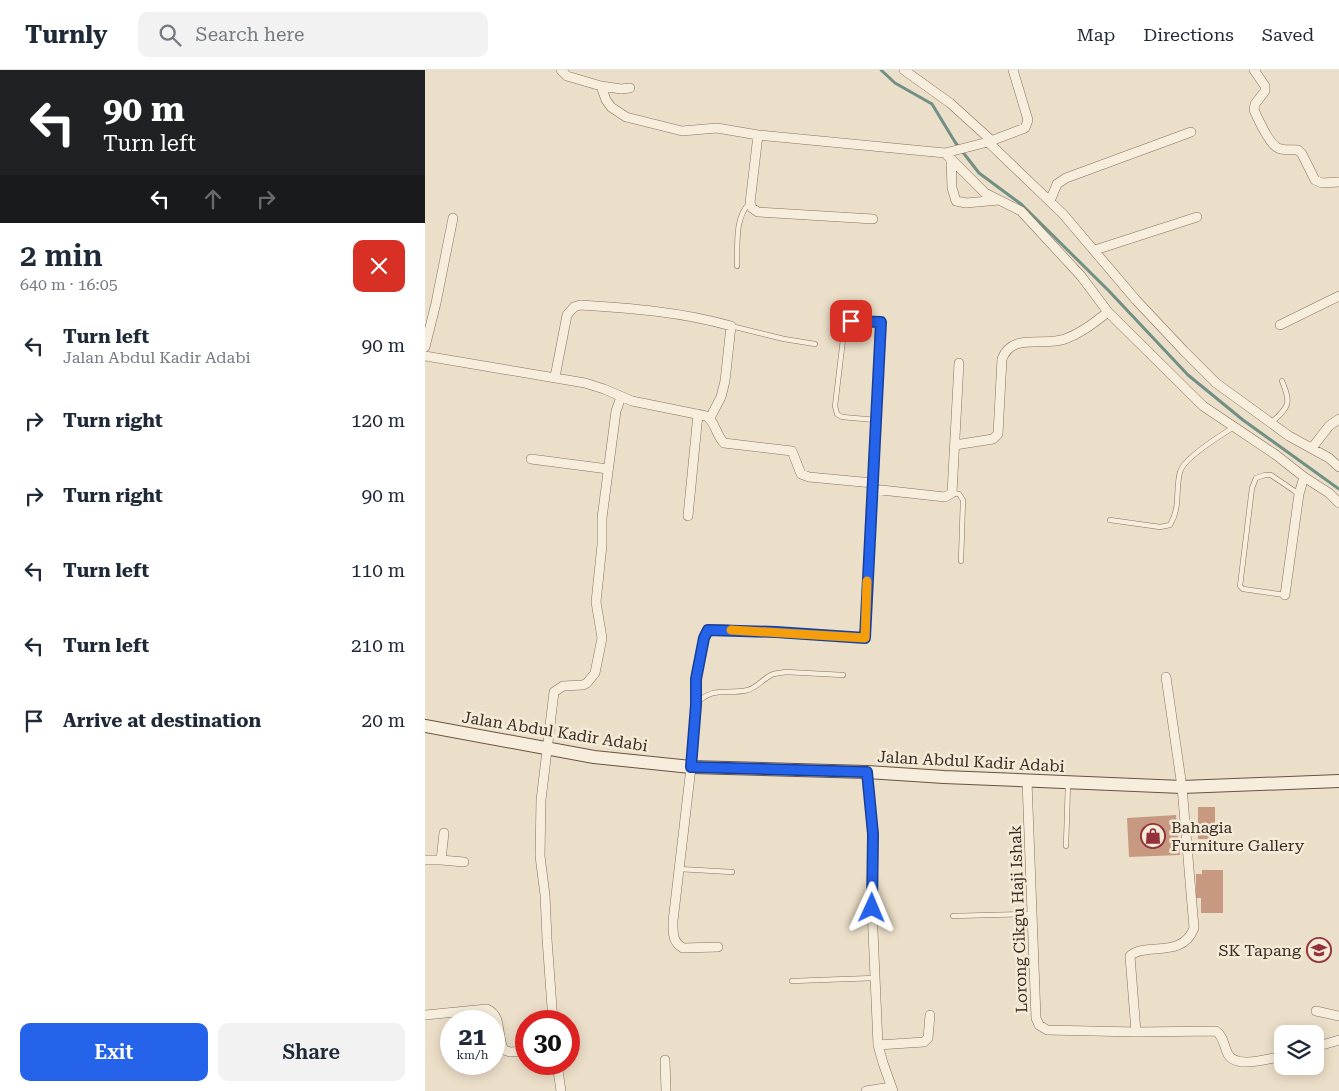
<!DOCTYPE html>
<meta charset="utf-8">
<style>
:root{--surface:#fff;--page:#f2f2f3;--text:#1f2937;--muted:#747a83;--line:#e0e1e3;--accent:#2563eb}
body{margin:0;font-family:"Roboto Serif",serif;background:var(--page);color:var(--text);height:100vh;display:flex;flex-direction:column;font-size:19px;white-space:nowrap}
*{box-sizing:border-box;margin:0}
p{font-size:16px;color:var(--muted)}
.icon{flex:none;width:28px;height:28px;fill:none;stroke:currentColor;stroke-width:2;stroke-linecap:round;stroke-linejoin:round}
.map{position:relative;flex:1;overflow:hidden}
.side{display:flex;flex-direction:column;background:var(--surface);width:425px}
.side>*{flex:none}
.banner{background:#202124;color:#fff;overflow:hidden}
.tools{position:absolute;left:849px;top:955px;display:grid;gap:10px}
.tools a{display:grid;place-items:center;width:50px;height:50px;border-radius:10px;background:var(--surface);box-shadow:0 2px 12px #0003;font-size:25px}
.speed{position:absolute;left:15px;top:940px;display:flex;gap:10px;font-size:25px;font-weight:700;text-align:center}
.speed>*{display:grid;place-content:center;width:65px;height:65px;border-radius:50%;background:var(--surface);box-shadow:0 2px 12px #0003;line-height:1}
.speed small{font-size:12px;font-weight:400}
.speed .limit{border:8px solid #d22;background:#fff;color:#111}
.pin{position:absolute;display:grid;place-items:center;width:42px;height:42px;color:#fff;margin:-21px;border-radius:10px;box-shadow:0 2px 8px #0006}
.me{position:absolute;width:55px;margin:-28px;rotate:1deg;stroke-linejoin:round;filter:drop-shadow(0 0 4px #0008)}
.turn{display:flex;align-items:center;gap:18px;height:105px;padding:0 20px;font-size:22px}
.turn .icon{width:65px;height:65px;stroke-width:2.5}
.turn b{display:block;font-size:35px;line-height:42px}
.lanes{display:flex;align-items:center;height:48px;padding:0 20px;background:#0003;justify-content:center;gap:25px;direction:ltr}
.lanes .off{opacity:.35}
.round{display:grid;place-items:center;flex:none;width:52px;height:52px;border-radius:10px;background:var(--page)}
.summary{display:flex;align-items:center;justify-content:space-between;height:85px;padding:0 20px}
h1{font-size:30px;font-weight:600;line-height:38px}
.action{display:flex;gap:10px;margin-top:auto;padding:10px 20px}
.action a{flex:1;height:58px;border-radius:10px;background:var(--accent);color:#fff;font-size:20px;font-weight:600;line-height:58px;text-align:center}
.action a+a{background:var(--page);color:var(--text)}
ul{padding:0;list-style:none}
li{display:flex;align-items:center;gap:15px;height:75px;padding:0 20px}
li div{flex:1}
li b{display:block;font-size:19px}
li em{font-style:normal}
header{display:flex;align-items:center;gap:30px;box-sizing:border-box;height:70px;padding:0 25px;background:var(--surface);border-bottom:1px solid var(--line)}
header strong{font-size:24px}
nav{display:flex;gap:28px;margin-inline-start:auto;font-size:18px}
.search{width:350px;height:45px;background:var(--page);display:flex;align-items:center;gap:12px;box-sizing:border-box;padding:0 18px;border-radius:10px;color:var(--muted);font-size:19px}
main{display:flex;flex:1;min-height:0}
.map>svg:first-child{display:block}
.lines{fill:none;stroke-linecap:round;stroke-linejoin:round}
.stream{stroke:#708f85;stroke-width:3}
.building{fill:#c89981}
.lane-casing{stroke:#87715e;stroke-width:5.5}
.street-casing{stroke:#87715e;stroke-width:10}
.secondary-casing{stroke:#695241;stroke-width:14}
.lane{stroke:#f7eddc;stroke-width:4.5}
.street{stroke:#f7eddc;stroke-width:9}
.secondary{stroke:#f7eddc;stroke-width:12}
.route-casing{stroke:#184099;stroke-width:12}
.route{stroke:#2563eb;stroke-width:9}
.slow{stroke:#f59e0b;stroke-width:9}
.labels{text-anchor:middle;stroke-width:5;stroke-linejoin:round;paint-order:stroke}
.street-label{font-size:16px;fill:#392b21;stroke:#f4ead8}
.poi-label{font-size:16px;fill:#392b21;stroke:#f4ead8;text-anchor:start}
</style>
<header>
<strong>Turnly</strong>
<div class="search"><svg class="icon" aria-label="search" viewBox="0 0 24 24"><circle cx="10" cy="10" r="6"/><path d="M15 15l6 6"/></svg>Search here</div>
<nav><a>Map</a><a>Directions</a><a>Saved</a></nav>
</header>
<main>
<section class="side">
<div class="banner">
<div class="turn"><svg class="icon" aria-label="left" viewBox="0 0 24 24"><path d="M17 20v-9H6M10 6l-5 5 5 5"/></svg><div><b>90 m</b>Turn left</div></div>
<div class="lanes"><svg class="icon" aria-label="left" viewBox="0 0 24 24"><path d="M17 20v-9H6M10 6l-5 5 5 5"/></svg><svg class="icon off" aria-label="ahead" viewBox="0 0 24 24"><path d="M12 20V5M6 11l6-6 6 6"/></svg><svg class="icon off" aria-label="right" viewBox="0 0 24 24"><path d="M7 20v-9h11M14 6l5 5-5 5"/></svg></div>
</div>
<div class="summary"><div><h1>2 min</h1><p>640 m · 16:05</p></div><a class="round" style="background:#d93025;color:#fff"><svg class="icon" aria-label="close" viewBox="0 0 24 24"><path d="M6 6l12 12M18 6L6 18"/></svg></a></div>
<ul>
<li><svg class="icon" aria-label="left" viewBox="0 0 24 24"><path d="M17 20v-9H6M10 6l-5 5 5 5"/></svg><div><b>Turn left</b><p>Jalan Abdul Kadir Adabi</p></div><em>90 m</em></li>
<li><svg class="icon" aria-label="right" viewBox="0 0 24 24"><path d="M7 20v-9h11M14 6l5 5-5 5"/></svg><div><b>Turn right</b></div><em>120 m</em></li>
<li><svg class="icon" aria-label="right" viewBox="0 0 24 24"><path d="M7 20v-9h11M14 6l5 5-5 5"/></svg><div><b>Turn right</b></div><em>90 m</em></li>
<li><svg class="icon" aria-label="left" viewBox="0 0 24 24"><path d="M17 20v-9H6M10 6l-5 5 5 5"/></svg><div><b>Turn left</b></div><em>110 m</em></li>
<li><svg class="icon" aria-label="left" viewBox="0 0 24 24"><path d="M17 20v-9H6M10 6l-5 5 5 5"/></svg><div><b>Turn left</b></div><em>210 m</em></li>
<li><svg class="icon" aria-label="arrive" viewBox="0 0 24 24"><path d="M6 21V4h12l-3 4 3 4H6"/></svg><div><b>Arrive at destination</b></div><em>20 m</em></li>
</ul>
<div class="action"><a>Exit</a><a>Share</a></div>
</section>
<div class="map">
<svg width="914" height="1021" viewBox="0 0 914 1021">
<rect width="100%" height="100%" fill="#ecdfc9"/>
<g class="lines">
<!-- stream -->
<path class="stream" d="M456,0L470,13L507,34L530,72L554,103L596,134L683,220L763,305L818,350L914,419"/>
</g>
<!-- building -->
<path class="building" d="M773,737H790V769H773Z
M751,745L755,785L704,787L702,748Z
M777,800H798V843H776V828H771V804H777Z"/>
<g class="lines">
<defs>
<path id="lane" d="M312,196C313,176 309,147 325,133
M306,256L359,269L390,274
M451,350L417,347L412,344L410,336L419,261C425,246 441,251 456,251
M847,352C865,336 866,333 857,311
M527,423L534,424L538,430L536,491
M685,450L735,457L745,455C756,437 750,421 755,402C758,389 796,365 809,357
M860,525L818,519L815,516L827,418L831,408L840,405H846L874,424
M272,634C285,616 304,625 323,620C332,617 337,610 346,605C350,603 356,603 361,602L418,605
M641,776L643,714
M254,799L307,802
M528,846L607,844
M367,911L450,908"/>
<path id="street" d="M136,0L142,6L176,16L181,30L186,37L201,47L257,61L292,58L333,65L520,83L563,72L600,58L603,50L588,0
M479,0L525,33L567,71
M829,0L840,16V21L830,34L829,40C833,49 844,74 853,78C859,81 866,79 873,80L877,84L890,110L897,113L914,112
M176,16L196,19L205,18
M333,65L325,133L327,138L333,142L448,149
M563,72L638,144L711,230L759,281L791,313L864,366L904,388L914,397
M520,83L560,123L596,141L656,206L683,242L778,336L851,385L879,407L904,423L914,433
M526,89L527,118L531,131L541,133L574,130
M625,131L632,114L641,108L766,62
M670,180L772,147
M855,255L914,226
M0,277L11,233L28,148
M0,286L160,313L179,319L207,331L281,346C290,351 291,365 299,373L367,381L376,404L384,407L448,413L440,568L291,559L283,560L279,568L271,609V635L267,689L248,851C248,862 247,872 258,878L293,877
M130,307L142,245L149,237L155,235C205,238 257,242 306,256L300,311L296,327L285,348
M530,375L568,369L573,364L577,289C587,262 619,277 640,269C657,263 670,252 683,242
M887,378L904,356L914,349
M106,389L183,399
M448,413L456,251
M447,419L520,427L527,423L534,293
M263,446L273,344
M860,525L874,424L879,407
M442,702L448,764L447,838L453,975L458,993L468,1021
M602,711L611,948L614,955L622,960L711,962L705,886C720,872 758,889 769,858L757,717L741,607
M0,790H16L19,763
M16,790L39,792
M891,941L914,946
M0,945L62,939C78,946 71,966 79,980L85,982L101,981
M128,951L122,869L120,825L115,786L116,730L129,622L138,616L158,615L162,613L170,603L177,568L171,532L177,475V448L191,341L196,327
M711,962L791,961C798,966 799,975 802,982C808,1000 843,989 858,986
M453,975L499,972L503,968L505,945
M890,977L914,970
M240,990L241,1021
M132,994L136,1021
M441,1021L466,1017"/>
<path id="secondary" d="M0,656L169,687L266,697L442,702L519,707L757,717L914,711"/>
</defs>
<!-- lane casing -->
<use href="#lane" class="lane-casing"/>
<!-- street casing -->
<use href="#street" class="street-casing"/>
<!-- secondary casing -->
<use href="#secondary" class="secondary-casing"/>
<!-- lane -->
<use href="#lane" class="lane"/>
<!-- street -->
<use href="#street" class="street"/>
<!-- secondary -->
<use href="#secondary" class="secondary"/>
</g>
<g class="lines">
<defs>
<path id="route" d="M426,251L456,252L440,568L351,562L283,560L279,568L271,609V635L266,697L442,702L448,764L447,838"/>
</defs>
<!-- route casing -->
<use href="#route" class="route-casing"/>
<!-- route -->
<use href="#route" class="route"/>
<!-- slow -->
<path class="slow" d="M306,560L440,568L442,511"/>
</g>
<!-- icons -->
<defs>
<symbol id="shop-ring" viewBox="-11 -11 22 22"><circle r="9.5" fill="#f4ead8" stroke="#93323a" stroke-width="1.5"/><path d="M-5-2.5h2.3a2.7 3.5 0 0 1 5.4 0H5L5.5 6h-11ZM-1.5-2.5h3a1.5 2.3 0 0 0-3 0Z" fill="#93323a"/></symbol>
<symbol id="school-ring" viewBox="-11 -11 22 22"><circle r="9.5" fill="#f4ead8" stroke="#93323a" stroke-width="1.5"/><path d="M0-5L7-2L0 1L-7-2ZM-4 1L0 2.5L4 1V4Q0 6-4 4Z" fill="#93323a"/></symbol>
</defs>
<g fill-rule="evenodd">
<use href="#shop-ring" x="714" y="752" width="28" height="28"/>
<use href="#school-ring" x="880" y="866" width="28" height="28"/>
</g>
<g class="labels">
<!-- street labels -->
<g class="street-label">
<text transform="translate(130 661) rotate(9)" y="6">Jalan Abdul Kadir Adabi</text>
<text transform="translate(546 691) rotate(3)" y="6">Jalan Abdul Kadir Adabi</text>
<text transform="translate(593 849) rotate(-92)" y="6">Lorong Cikgu Haji Ishak</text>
</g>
<!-- poi labels -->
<g class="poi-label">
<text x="746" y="763">Bahagia<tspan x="746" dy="18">Furniture Gallery</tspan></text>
<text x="876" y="886" text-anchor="end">SK Tapang</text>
</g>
</g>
</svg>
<div class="tools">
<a><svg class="icon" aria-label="layers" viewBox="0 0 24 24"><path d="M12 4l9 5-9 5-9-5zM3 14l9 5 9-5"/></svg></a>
</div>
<div class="speed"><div>21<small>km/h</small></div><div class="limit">30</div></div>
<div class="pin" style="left:426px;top:251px;background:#d93025"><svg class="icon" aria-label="arrive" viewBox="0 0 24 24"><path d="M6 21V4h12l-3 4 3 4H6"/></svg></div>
<svg class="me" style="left:447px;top:838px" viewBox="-20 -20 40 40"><path d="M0-17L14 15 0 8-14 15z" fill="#2563eb" stroke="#fff" stroke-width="4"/></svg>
</div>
</main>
